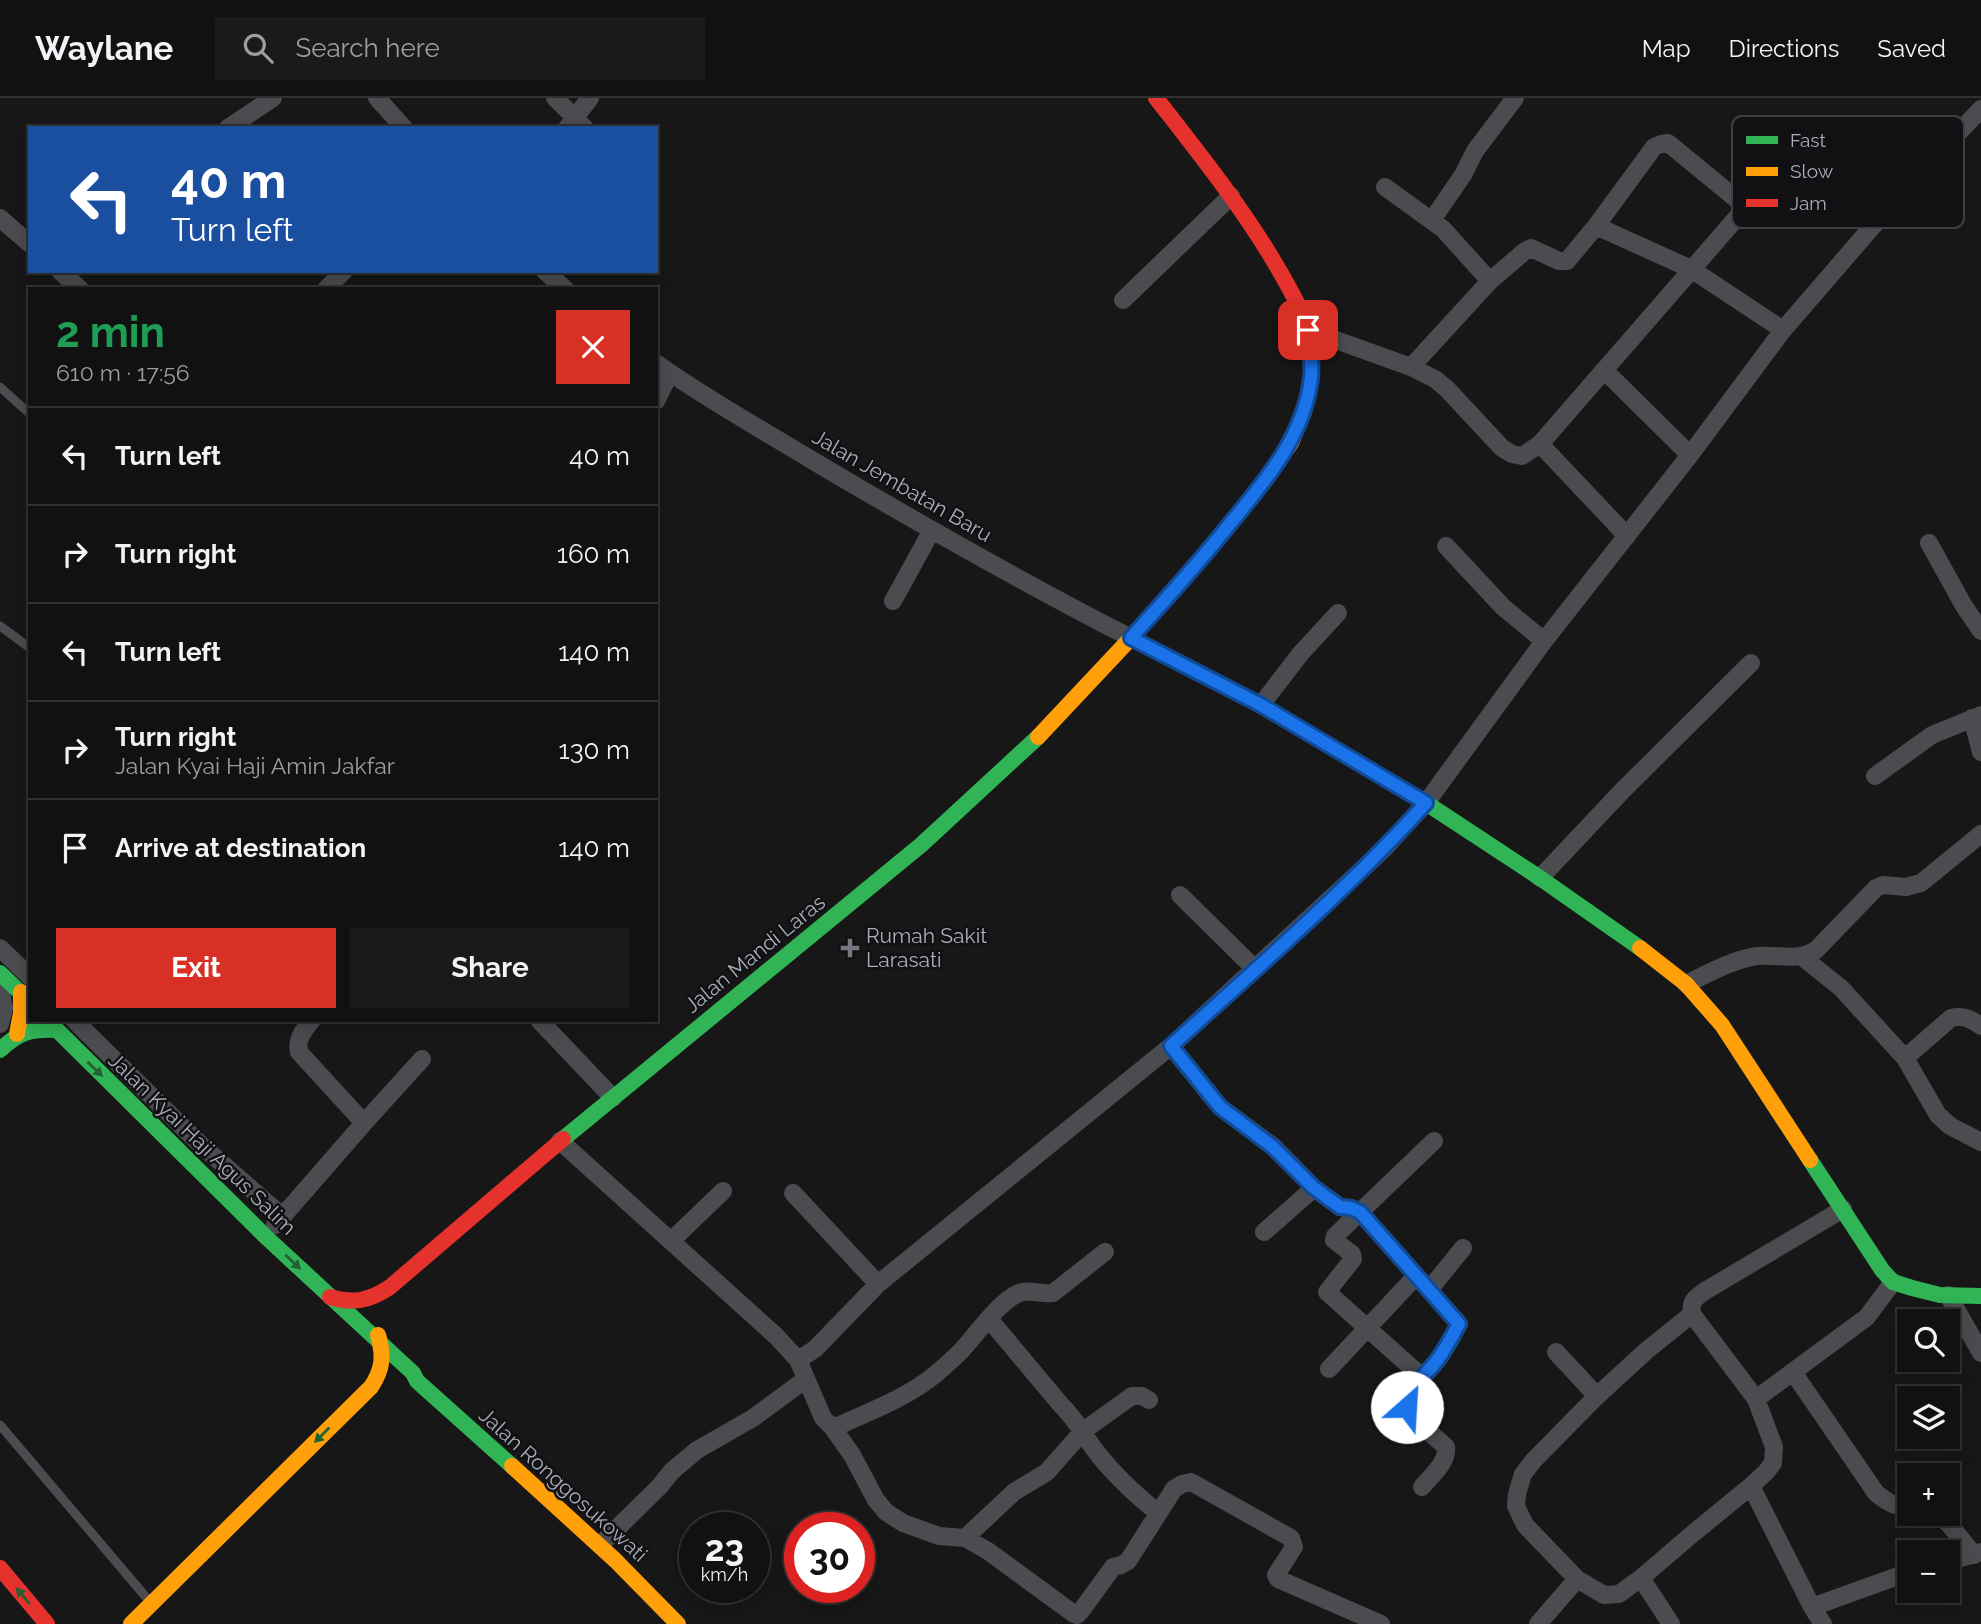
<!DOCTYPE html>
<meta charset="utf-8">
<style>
:root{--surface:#111;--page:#1a1a1a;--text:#f1f3f6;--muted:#9c9d9f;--line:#303131;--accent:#d93025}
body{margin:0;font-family:Raleway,sans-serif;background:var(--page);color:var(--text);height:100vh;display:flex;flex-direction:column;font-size:26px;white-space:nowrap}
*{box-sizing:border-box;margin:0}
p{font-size:23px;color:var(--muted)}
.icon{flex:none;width:38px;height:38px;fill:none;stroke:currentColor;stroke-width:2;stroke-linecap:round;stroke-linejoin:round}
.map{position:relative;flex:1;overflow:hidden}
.drawer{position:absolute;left:28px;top:189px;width:630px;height:735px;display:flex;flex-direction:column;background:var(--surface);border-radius:0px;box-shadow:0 4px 18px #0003,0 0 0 2px var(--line)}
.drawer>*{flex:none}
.banner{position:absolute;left:28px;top:28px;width:630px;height:147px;border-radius:0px;box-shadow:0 4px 18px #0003,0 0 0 2px var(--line);background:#1a4fa0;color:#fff;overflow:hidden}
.buttons{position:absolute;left:1897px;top:1211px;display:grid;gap:14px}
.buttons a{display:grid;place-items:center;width:63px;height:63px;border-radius:0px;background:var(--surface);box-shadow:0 4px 18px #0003,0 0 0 2px var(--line);font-size:35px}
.speed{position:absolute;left:679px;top:1414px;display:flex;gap:14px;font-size:35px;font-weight:700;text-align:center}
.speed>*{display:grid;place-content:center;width:91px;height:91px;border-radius:50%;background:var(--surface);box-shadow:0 4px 18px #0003,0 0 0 2px var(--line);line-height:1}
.speed small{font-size:18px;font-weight:400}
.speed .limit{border:10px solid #d22;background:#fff;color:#111}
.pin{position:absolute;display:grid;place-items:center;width:60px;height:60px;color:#fff;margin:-30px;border-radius:14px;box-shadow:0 4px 10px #0006}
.me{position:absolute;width:77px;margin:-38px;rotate:26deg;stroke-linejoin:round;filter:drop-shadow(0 0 5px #0008)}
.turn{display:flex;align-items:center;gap:24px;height:147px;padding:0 28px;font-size:32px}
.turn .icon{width:91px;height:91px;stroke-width:2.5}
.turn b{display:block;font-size:49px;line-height:60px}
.round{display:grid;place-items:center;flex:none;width:74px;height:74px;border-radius:0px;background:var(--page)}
.headline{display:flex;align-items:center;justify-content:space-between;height:119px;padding:0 28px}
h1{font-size:42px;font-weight:700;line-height:52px;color:#1e9e55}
.button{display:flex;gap:14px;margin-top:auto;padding:14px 28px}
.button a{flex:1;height:80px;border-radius:0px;background:var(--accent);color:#fff;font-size:28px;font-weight:700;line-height:80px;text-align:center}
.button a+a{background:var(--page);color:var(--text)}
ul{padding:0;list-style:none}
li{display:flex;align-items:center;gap:21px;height:98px;padding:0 28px;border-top:2px solid var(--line)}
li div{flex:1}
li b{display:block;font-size:26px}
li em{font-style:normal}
header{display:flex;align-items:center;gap:42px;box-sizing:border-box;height:98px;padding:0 35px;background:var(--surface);border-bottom:2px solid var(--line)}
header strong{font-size:33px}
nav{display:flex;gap:38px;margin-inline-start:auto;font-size:24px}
.search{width:490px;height:63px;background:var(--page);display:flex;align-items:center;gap:18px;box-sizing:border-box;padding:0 24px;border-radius:0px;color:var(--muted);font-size:26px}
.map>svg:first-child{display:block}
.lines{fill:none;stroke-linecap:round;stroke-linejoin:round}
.lane{stroke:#4b4c50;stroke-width:9}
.street{stroke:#4b4c50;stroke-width:18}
.fast{stroke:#30b455;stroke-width:16}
.slow{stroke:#ff9f0a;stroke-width:16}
.jam{stroke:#e5322d;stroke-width:16}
.oneway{fill:#206234}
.route-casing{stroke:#114b97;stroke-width:18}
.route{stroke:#1a73e8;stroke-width:12}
.poi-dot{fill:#757880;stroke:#111113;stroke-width:2.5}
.labels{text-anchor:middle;stroke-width:5;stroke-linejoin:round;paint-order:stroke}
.street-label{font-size:21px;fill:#a8adb8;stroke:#111113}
.poi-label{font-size:21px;fill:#a8adb8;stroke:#111113;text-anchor:start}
.key{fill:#111113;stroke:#3e4045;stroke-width:2}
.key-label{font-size:19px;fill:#a8adb8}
</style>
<header>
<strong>Waylane</strong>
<div class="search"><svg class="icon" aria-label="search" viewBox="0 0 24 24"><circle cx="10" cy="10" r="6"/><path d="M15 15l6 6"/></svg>Search here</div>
<nav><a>Map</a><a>Directions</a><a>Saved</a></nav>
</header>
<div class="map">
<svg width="1981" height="1526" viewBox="0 0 1981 1526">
<rect width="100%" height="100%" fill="#171717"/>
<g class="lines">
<!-- lane -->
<path class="lane" d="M0,289L30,316
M0,528L30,550
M0,1327L151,1505"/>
<!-- street -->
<path class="street" d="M377,0L404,30
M555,0L585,30
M228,30L273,0
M567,30L590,0
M1385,89L1443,131L1490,183
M0,120L30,146
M1432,122L1463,77L1475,53L1515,0
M1596,128L1691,171L1783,232
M60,173L80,191
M545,173L565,191
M326,191L344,173
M1123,202L1231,98
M1308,232L1411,269L1435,281L1447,291L1502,350L1512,356L1522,358L1540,346L1746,109L1798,55
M656,265C705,300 759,330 810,361C916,424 1022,484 1131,540
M1411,269L1490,183L1525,153L1531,150L1559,163H1567L1596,128L1654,49L1661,46L1668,45L1746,109
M1604,272L1690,357
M656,303L670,275
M1540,346L1627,438
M1929,445L1964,508L1981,533
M1446,448L1503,509L1544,543
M893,503L932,432
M1261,607L1301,555L1338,515
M1972,620L1981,654
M1875,678L1932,637L1981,617
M1540,780L1622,693L1751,565
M1180,797L1255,871
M0,850L30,879
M1801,858L1841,890L1905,960L1938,1017L1950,1028L1981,1044
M1686,886C1709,875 1732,862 1757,858C1777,856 1798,864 1816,852L1876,790L1883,787L1906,789L1921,785L1981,736
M0,892L4,910L0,926
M74,922L201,1047L282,1118
M539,922L613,1000
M1171,948L1220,1009L1274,1049L1314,1090L1340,1109L1351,1110L1360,1114L1459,1226C1452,1239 1445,1253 1436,1264C1423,1280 1404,1292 1409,1316L1446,1349C1448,1364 1432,1377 1422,1389
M1905,960L1951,920C1964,917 1971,921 1981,928
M364,1025L422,961
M560,1043L776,1238L798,1262L815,1251L878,1186L1171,948L1383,752L1426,705L1544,543L1690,357L1783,232L1904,92L1981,11
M793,1095L878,1186
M275,1127L364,1025L299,954C296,940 304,932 312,922
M1264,1134L1314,1090
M671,1143L723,1093
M1429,1192L1463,1150
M1948,1197L1981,1255
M1692,1216L1646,1253L1597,1298L1534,1362L1523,1376L1517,1396L1516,1408L1525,1427L1577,1481L1604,1497L1619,1496L1641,1480L1690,1438L1751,1388L1766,1374L1773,1365L1774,1349L1756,1301L1692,1216C1690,1203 1695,1200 1705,1193L1843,1111
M989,1221L1061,1307C1077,1322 1085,1340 1098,1356C1116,1379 1136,1397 1158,1415
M1556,1254L1597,1298
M798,1262L823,1320L833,1330L852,1357L876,1402L886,1414L903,1425L939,1438L965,1440L988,1453L1074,1516L1077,1517L1081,1513L1113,1469L1121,1467L1128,1463L1174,1391L1182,1386L1191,1384L1291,1440L1294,1449L1276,1477L1278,1481L1381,1526
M1329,1271L1416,1178
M1793,1274L1876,1395C1887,1404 1895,1409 1909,1409
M1422,1279L1327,1194L1353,1161L1352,1156L1334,1142L1335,1138L1434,1043
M1756,1301L1867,1219L1893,1184
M833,1330C867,1315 909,1299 937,1275C945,1268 953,1261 961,1253C976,1237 998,1205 1017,1196C1030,1190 1040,1197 1053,1195L1105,1154
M1751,1388L1812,1509L1823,1526
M1937,1416L1949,1426L1974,1457
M965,1440L1014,1394L1047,1374L1083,1333L1132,1298H1142L1149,1302
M600,1447L659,1389L672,1373L697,1352L753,1320L806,1281
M1948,1464L1981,1454
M1641,1480L1671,1526
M1812,1509L1909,1474
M1538,1526L1577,1481"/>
<!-- fast -->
<path class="fast" d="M1131,540L1261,607L1426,705L1540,780L1640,850
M0,875L30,904
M47,922L266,1139L413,1275L417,1283L512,1368
M0,952C19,934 30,931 56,932
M563,1041L921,747L1038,639
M1810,1062L1882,1172L1893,1184L1912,1190L1940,1197L1981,1198"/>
<!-- slow -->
<path class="slow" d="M1038,639L1131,540L1210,451L1264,384L1291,345L1304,314L1312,278L1309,243
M1640,850L1686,886L1722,927L1810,1062
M17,936L21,915V894
M512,1368L615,1462L678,1526
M131,1526L371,1289C383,1271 384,1258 378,1237"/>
<!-- jam -->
<path class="jam" d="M1156,0C1201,58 1247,115 1283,179C1294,199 1307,220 1309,243
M330,1199C354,1206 369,1203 390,1189L563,1041
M0,1470L47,1526"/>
</g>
<!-- one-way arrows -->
<defs><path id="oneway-solid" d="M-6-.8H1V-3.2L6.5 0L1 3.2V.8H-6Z" transform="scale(1.75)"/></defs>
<g class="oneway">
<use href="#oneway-solid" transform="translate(95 971) rotate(44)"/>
<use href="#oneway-solid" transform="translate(293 1164) rotate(43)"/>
<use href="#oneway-solid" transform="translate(322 1337) rotate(135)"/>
<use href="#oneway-solid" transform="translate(23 1498) rotate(-130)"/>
</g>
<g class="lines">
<defs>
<path id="route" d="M1308,232C1309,247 1313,265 1311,280C1304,339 1265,383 1229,427C1198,466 1164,503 1131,540L1261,607L1426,705C1347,792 1258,869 1171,948L1220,1009L1273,1049L1314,1090L1340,1109L1351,1110L1360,1114L1459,1226C1452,1238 1446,1250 1438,1261C1425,1279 1411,1285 1407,1309"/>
</defs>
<!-- route casing -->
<use href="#route" class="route-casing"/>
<!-- route -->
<use href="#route" class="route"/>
</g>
<!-- markers -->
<path class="poi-dot" d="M846.5 839.5h7v7h7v7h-7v7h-7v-7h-7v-7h7z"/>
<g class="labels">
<!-- street labels -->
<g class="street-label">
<text transform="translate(902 388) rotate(30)" y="7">Jalan Jembatan Baru</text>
<text transform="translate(755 856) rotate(-39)" y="7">Jalan Mandi Laras</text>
<text transform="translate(202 1046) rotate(44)" y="7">Jalan Kyai Haji Agus Salim</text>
<text transform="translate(563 1387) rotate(42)" y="7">Jalan Ronggosukowati</text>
</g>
<!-- poi labels -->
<g class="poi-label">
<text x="866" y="845">Rumah Sakit<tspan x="866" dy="24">Larasati</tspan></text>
</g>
</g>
<!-- legend -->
<rect x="1732" y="18" width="232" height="112" rx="10" class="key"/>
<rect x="1746" y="38" width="32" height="8" fill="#30b455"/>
<rect x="1746" y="69" width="32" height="9" fill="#ff9f0a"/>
<rect x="1746" y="101" width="32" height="8" fill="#e5322d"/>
<g class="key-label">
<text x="1790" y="49">Fast</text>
<text x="1790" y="80">Slow</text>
<text x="1790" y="112">Jam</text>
</g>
</svg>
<div class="buttons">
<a><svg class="icon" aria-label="search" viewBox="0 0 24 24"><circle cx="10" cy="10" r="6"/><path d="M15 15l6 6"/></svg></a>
<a><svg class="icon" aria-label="layers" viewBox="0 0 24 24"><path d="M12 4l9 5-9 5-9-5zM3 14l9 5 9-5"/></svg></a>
<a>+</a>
<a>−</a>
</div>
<div class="speed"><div>23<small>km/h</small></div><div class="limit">30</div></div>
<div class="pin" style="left:1308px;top:232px;background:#d93025"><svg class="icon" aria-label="arrive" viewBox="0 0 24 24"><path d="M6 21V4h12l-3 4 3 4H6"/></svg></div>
<svg class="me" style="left:1407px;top:1309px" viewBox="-20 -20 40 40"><circle r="19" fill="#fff"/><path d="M0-13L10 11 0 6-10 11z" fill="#1a73e8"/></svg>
<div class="banner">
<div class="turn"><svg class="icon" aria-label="left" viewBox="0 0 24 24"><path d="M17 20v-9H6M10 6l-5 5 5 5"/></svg><div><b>40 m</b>Turn left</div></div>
</div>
<section class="drawer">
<div class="headline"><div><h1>2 min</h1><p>610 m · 17:56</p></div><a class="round" style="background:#d93025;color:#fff"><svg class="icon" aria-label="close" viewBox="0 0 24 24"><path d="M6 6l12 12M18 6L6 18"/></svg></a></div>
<ul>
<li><svg class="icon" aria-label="left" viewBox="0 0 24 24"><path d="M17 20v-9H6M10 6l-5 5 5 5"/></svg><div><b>Turn left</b></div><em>40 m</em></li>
<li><svg class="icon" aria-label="right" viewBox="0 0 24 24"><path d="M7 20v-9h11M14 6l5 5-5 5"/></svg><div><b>Turn right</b></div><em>160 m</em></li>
<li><svg class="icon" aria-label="left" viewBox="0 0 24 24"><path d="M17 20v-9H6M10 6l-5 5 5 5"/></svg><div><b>Turn left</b></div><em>140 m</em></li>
<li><svg class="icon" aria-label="right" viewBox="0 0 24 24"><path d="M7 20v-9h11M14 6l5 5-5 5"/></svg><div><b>Turn right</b><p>Jalan Kyai Haji Amin Jakfar</p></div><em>130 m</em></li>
<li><svg class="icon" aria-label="arrive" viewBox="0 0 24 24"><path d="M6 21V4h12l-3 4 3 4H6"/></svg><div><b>Arrive at destination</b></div><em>140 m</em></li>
</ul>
<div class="button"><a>Exit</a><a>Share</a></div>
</section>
</div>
